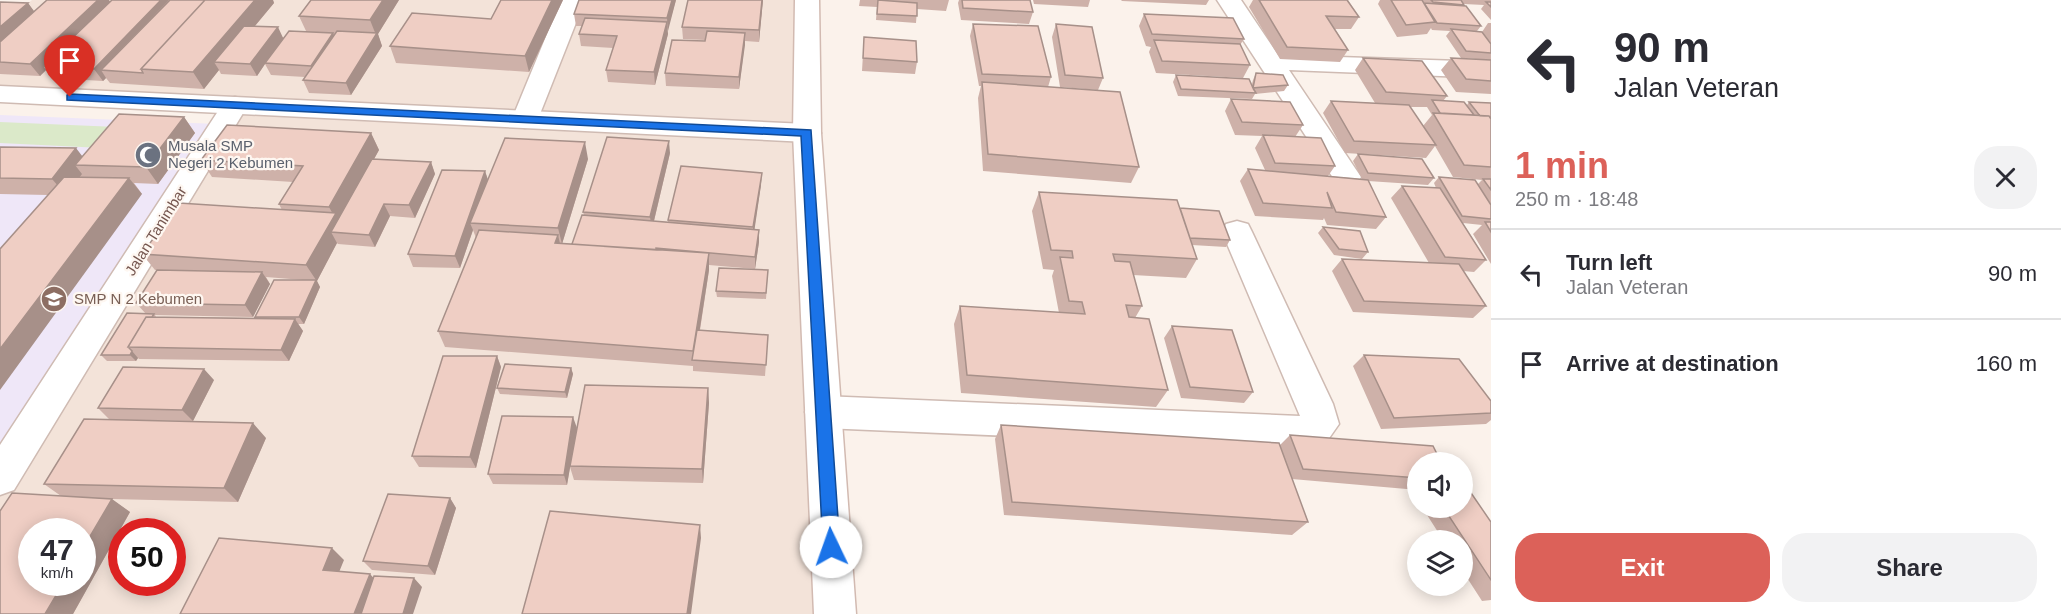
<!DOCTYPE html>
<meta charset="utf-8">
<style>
:root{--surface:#fff;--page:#f2f2f3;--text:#2b2b33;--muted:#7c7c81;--line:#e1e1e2;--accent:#dc6159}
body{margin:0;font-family:Helvetica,sans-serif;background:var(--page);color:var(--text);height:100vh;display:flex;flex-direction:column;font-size:22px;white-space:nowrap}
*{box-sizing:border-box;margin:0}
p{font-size:20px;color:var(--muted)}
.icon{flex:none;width:33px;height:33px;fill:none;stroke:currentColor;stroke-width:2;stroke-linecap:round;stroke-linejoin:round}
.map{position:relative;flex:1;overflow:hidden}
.panel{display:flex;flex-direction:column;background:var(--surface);width:570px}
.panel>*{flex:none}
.guide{background:#fff;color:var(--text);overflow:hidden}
.fabs{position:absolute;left:1407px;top:452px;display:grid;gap:12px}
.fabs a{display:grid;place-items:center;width:66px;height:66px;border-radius:50%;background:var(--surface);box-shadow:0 3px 15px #0003;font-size:30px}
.speed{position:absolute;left:18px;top:518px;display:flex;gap:12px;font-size:30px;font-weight:700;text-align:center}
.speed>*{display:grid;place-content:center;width:78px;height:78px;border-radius:50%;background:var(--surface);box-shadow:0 3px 15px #0003;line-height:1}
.speed small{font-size:15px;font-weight:400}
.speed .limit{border:9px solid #d22;background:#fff;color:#111}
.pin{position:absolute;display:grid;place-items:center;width:51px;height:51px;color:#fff;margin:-62px -26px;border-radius:50% 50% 50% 0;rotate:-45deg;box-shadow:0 0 6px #0007}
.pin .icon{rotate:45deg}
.me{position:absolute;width:66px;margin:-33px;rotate:357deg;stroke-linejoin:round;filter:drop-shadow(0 0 4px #0008)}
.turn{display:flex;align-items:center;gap:21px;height:126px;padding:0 24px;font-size:27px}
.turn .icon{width:78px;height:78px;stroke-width:2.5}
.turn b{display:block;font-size:42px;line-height:51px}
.round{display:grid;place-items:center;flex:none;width:63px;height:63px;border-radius:24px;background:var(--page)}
.head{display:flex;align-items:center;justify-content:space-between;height:102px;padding:0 24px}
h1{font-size:36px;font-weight:700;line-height:45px;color:var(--accent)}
.action{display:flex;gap:12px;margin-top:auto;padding:12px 24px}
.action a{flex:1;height:69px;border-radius:24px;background:var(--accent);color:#fff;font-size:24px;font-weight:700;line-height:69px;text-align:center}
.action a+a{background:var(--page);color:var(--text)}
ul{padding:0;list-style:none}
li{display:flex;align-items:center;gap:18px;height:90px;padding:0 24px;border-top:2px solid var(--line)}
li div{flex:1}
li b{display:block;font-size:22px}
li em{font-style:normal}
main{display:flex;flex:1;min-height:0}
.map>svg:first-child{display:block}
.residential{fill:#f3e3d9;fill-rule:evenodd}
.education{fill:#efe7f8}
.green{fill:#dbe9c9}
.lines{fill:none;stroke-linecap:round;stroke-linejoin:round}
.minor-casing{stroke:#cfbbb3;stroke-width:3}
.tertiary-casing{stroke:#cfbbb3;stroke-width:3}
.secondary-casing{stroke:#d2bab1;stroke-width:3}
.minor{fill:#fff;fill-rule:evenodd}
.tertiary{fill:#fff;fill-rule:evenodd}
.secondary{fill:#fff;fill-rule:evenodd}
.wall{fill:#ceb1a9;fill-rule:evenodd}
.shaded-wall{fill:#a79089}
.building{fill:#efcec4;stroke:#a79089;stroke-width:1.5}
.route{fill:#1a73e8;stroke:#114b97;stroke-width:1.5}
.labels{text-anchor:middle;stroke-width:4.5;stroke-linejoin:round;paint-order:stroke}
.worship-label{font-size:15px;fill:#5b616d;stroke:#fef7f1;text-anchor:start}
.street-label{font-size:15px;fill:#75564f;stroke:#fef7f1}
.education-label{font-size:15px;fill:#785e54;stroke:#fef7f1;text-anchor:start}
</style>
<main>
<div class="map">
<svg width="1491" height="614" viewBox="0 0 1491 614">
<rect width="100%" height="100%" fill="#fbf2eb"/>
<!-- residential -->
<path class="residential" d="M32,0H807L817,614H0V478L235,106L0,94V27ZM32,531H82V582H32ZM122,531H172V582H122Z"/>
<!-- education -->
<path class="education" d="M0,115L217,124L0,474Z"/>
<!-- green -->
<path class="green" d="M0,122L117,127L102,148L0,143Z"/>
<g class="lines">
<defs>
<path id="minor" d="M561,0H585L538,119L535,125L525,128L515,125L512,119Z
M1217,0H1241L1278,55L1491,62V78L1289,70L1361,177L1357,184L1347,187L1337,184Z
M235,97L244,99L248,105L14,490L0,495V445L226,99Z
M1237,221L1248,224L1252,232L1333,404L1339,424L1325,444L1312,449L823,428L810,423L805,412L810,401L823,396L1300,416L1222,232L1226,224Z"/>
<path id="tertiary" d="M0,86L807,124L817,127L821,133L817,139L807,142L0,102Z"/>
<path id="secondary" d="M795,0H819L821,133L856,614H814L793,133Z"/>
</defs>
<!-- minor casing -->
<use href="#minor" class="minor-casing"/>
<!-- tertiary casing -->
<use href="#tertiary" class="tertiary-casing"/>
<!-- secondary casing -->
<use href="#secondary" class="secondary-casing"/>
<!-- minor -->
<use href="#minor" class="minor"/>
<!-- tertiary -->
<use href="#tertiary" class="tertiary"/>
<!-- secondary -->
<use href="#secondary" class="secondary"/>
</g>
<!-- wall -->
<path class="wall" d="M112,0H273L274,3L255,26L284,38L306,31L299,16L311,0H399L378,34L382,46L351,95L309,93L303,80L305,77L271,75L265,64L257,76L221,74L219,70L204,89L110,83L106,78L103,81L52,78L46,70L40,76L0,74V2L28,3L34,12L110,2Z
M563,0L529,72L396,63L390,46Z
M676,0L667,31L668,34L655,85L608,82L606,70L613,48L581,46L579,34L582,26H576L574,14Z
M763,0L759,42L745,41L739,89L666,86L665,73L705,41V40L683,39L682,27Z
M860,0H949L946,11L917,9L916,23L876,20L877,7L859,6Z
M959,0H1030L1033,12L1029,24L961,20L958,3Z
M1033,0H1090L1088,7L1034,4Z
M1121,0H1209L1206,5L1122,1Z
M1253,0H1348L1359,17L1351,29H1335L1348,50L1340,62L1280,59L1249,7Z
M1380,0H1422L1424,3L1422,0H1491V20L1481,9L1484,5L1464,4L1463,6L1481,26L1477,31L1482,32L1488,23H1491V60L1461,58L1446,36L1450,31L1432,30L1431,28L1427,34L1397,37L1378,4Z
M1144,14L1244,39L1240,45L1250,65L1243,78L1156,73L1149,52L1151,47L1146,46L1139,26Z
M973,24L1051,77L1048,87L1139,167L1131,183L983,171L978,98L981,86H979L970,36Z
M1056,24L1103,78L1098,90L1060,87L1052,37Z
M864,37L917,62L915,74L862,71Z
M1363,58L1447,96L1443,101L1467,105L1469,102L1491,103V264L1473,234L1482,225L1463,223L1486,260L1474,272L1463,271L1486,306L1473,318L1353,312L1332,271L1342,259L1429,263L1391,198L1402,186L1436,188L1434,183L1439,177L1478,184L1482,180L1453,177L1435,146L1426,158L1345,153L1323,113L1331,101L1375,103L1355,70ZM1410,107H1427L1432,115L1423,126Z
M1451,58L1491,61V94L1456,92L1441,70Z
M1256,73L1288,85L1284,91L1255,94L1252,99L1178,96L1173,82L1176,75L1252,84L1253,80Z
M1231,99L1303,125L1295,137L1335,166L1328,176L1362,179L1353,161L1358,154L1434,178L1428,185L1368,181L1386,217L1376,229L1327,225L1324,218L1323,220L1255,216L1240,181L1248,169L1265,170L1255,148L1262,136L1235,135L1225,111Z
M184,117L195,133L158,184L134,183L142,194L48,195L0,194V147L82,156Z
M371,133L379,150L374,159L431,162L435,174L415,218L390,216L375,247L338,244L337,243L317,281L320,287L304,324H298L303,331L289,361L139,359L138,358L136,361H107L101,355L146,314L136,303L157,270H155L142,254L282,210L279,204L293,182L212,177L201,160ZM266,277L303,280L255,317L256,318L156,317L155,315L253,317L270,284Z
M670,153L654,221L668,222V220L761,185L754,230H759V242L755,269L709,265V270L700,330L768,335L765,376L693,371V366L445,347L438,331L476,238L473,230L460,268L413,267L408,254L485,171L488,180L588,159L562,244H572L584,215L583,212Z
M1039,192L1180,208L1230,240L1226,247L1192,245L1197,259L1186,278L1133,275L1142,306L1135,318L1168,390L1156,407L961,393L954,324L960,306L1059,313L1052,276L1054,270L1043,269L1032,211Z
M1323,227L1368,252L1362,259L1334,255L1318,233Z
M768,270L766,299L717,297L716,291Z
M1172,326L1253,392L1244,403L1181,398L1164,338Z
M1364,355L1491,401V420L1486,424L1381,429L1353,366Z
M497,356L501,367L476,468L419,467L412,456Z
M571,368L573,374L567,398L500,394L497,388Z
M214,380L193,421L110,420L98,408Z
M708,388L709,403L703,483L574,480L570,467L567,485L493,484L488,474Z
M1001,425L1280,445L1290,435L1418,462V490L1292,479L1308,522L1292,535L1004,515L995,439Z
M266,438L238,502L111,499L130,512L73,614H0L61,496L44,484Z
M450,498L456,508L435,575L372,570L363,561Z
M1422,507H1462L1491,522V600L1482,601L1462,570V540H1443Z"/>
<!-- shaded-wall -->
<path class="shaded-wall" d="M98,0H109L113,6L43,66L46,70L40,76L30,64Z
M161,0H169L101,70L106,78L103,81L94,69Z
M255,0H273L274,3L225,62H214L219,70L204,89L193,72Z
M383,0H399L378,34L382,46L351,95L346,83L376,35L370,20Z
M552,0H563L529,72L525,56Z
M672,0H676L668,31L667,18Z
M762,0H763L759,42V30Z
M28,3L37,15L0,48V27Z
M667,22L668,34L655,85L654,72Z
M278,27L284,40L265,63V64L257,76L250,64Z
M333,33L339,45L316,78L311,66Z
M745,33V45L739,89V77Z
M184,117L195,133L158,184L146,167Z
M371,133L379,150L340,221L331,232L337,243L317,281L320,287L304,324L299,317L316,280L306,265L334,216L329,207Z
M669,141L670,153L652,229L650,217Z
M585,142L588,159L562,244L558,228Z
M76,148L89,165H75L82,174L66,195L52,179Z
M431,162L435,174L415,218L409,205Z
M485,171L489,183L470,223L473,230L460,268L455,256Z
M762,173L761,185L753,240V227Z
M129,178L142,194L0,390V349Z
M384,204L390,216L375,247L369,235Z
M759,230V242L755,269V257Z
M558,235L562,252L555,243Z
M709,253V270L695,360H693V351Z
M262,272L270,284L253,317L245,305Z
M295,319L303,331L289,361L281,350Z
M132,351L138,358L136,361L130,355Z
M497,356L501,367L476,468L470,457Z
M571,368L573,374L567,398L565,392Z
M204,369L214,380L193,421L182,410Z
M708,388L709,403L703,483L702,469Z
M573,417L577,428L567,485L564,475Z
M253,423L266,438L238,502L224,488Z
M450,498L456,508L435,575L428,566Z
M112,499L130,512L73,614H45L64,582H82V550Z
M700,525L701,538L691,614H687Z
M332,548L344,560L335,582L323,570Z
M370,574L381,586L370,614H354Z
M414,578L422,587L413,614H403Z"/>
<!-- building -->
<path class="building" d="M47,0H98L30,64L0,62V42Z
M112,0H161L94,69L43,66Z
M170,0H205L141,69L143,73L101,70Z
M205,0H255L193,72L141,69Z
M311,0H383L370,20L299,16Z
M501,0H552L525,56L390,46L412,13L491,19Z
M579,0H672L667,18L574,14Z
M688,0H762L759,30L682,27Z
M878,0L917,3V16L877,14Z
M962,0H1030L1033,12L963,8Z
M1259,0H1347L1359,17L1326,16L1348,50L1287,47Z
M1391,0H1422L1435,22L1406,25Z
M1431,0H1461L1464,5L1433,2Z
M0,2L28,3L0,27Z
M1486,2H1491V7Z
M1424,3L1466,6L1481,26L1437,23Z
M1144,14L1233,18L1244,39L1152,34Z
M585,18L667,22L654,72L606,70L617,36L579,34Z
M973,24L1038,26L1051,77L982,74Z
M1056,24L1092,27L1103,78L1065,75Z
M244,26L278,27L250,64L214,62Z
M1451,29L1482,32L1491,44V53L1466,51Z
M289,31L333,33L311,66L265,63Z
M337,31L377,33L346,83L303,80Z
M707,31L745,33L739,77L665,73L672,40L705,41Z
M864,37L916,41L917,62L863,58Z
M1154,40L1240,44L1250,65L1162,61Z
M1363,58L1422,61L1447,96L1386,92Z
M1451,58L1491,60V81L1466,79Z
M1256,73L1283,75L1288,85L1253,88L1256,93L1181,89L1176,75L1249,79L1253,88Z
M982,82L1120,92L1139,167L988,154Z
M1231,99L1290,102L1303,125L1242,122Z
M1432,100L1464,102L1474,115L1440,113Z
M1331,101L1409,105L1436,145L1354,141Z
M1469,102L1491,103V119L1489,116H1480Z
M1433,113L1489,116L1491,119V167L1464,165Z
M119,114L184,117L146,167L75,165Z
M227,125L371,133L329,207L279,204L303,166L201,160Z
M1263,135L1321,138L1335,166L1275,163Z
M607,137L669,141L650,217L583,212Z
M505,138L585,142L558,228L470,223Z
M0,147L76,148L52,179L0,178Z
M1358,154L1422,159L1434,178L1368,173Z
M372,159L431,162L409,205L384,204L369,235L331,232Z
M681,166L762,173L753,227L668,220Z
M1248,169L1368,180L1386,217L1336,212L1327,192L1332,208L1263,203Z
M442,170L485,171L455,256L408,254Z
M64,177L129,178L0,349V249Z
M1439,177L1475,180L1491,205V219L1462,216Z
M1483,179H1491V190Z
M1402,186L1440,188L1486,260L1445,257Z
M1039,192L1177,200L1197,259L1113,254L1115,261L1130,262L1142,306L1126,305L1129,317L1149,319L1168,390L967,375L960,306L1085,314L1082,302L1069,301L1060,257L1073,258L1072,251L1051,250Z
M179,203L336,213L306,265L142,254Z
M1180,208L1219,211L1230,240L1190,238Z
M582,215L759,230L755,257L656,248V250L572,244Z
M1485,222H1491V232Z
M1323,227L1360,231L1368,252L1339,249Z
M479,230L558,235L555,243L709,253L693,351L438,331Z
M1342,259L1459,264L1486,306L1364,301Z
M719,268L768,270L766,293L716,291Z
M157,270L262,272L245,305L136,303Z
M274,280H316L299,317H255Z
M127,313L154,314L152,317H146L128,347L132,351L130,355H101Z
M146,317L295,319L281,350L128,347Z
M1172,326L1232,330L1253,392L1190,387Z
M697,330L768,335L766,365L692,360Z
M1364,355L1459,359L1491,401V413L1394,418Z
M443,356H497L470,457L412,456Z
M505,364L571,368L565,392L497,388Z
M123,367L204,369L182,410L98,408Z
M585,385L708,388L702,469L570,466Z
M502,416L573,417L564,475L488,474Z
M84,419L253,423L224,488L44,484Z
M1001,425L1279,443L1308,522L1012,502Z
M1290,435L1433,446L1441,462H1418V478L1303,469Z
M1469,490L1491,522V580L1443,507H1462V491Z
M12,493L112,499L82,550V531H32V582H64L45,614H0V511Z
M388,494L450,498L428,566L363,561Z
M550,511L700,525L687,614H522Z
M219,538L332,548L323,570L370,574L354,614H180Z
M374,576L414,578L403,614H361Z"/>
<!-- route -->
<path class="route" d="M70,94L811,130L840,547L837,552L831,555L825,552L823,547L801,136L67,100V95Z"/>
<!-- icons -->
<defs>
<symbol id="mosque-disc" viewBox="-11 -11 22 22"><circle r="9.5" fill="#6b7280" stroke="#fef7f1"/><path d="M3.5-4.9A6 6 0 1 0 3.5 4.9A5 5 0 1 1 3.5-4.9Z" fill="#fff"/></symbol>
<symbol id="school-disc" viewBox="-11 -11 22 22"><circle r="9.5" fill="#8d6e63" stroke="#fef7f1"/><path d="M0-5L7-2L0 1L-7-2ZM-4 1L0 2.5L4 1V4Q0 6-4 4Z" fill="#fff"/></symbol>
</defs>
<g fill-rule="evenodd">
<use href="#mosque-disc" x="133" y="140" width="30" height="30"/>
<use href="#school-disc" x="39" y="284" width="30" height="30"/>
</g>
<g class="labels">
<!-- worship labels -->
<g class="worship-label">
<text x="168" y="151">Musala SMP<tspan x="168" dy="17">Negeri 2 Kebumen</tspan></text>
</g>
<!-- street labels -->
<g class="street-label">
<text transform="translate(156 231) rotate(-58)" y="5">Jalan Tanimbar</text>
</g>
<!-- education labels -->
<g class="education-label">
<text x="74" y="304">SMP N 2 Kebumen</text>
</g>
</g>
</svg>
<div class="fabs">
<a><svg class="icon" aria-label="sound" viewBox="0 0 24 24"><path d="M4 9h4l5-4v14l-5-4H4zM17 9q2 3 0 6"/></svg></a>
<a><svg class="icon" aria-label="layers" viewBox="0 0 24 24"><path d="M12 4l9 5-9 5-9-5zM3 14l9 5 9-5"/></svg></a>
</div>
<div class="speed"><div>47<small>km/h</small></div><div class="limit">50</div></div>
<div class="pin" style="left:70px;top:97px;background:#d93025"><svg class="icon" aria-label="arrive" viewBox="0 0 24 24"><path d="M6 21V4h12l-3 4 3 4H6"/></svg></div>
<svg class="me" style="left:831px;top:547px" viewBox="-20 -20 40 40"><circle r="19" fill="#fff"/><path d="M0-13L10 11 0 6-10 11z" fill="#1a73e8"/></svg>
</div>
<section class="panel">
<div class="guide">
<div class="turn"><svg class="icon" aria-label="left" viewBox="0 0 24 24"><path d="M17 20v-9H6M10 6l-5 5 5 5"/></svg><div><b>90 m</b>Jalan Veteran</div></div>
</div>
<div class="head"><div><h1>1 min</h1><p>250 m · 18:48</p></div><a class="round"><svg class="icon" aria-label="close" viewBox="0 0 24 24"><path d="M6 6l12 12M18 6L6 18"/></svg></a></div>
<ul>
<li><svg class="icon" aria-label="left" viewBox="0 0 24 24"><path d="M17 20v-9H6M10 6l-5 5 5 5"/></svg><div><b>Turn left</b><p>Jalan Veteran</p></div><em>90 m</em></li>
<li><svg class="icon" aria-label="arrive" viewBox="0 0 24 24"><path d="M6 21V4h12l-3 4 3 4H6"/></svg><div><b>Arrive at destination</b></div><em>160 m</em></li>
</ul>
<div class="action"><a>Exit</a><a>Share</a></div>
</section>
</main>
